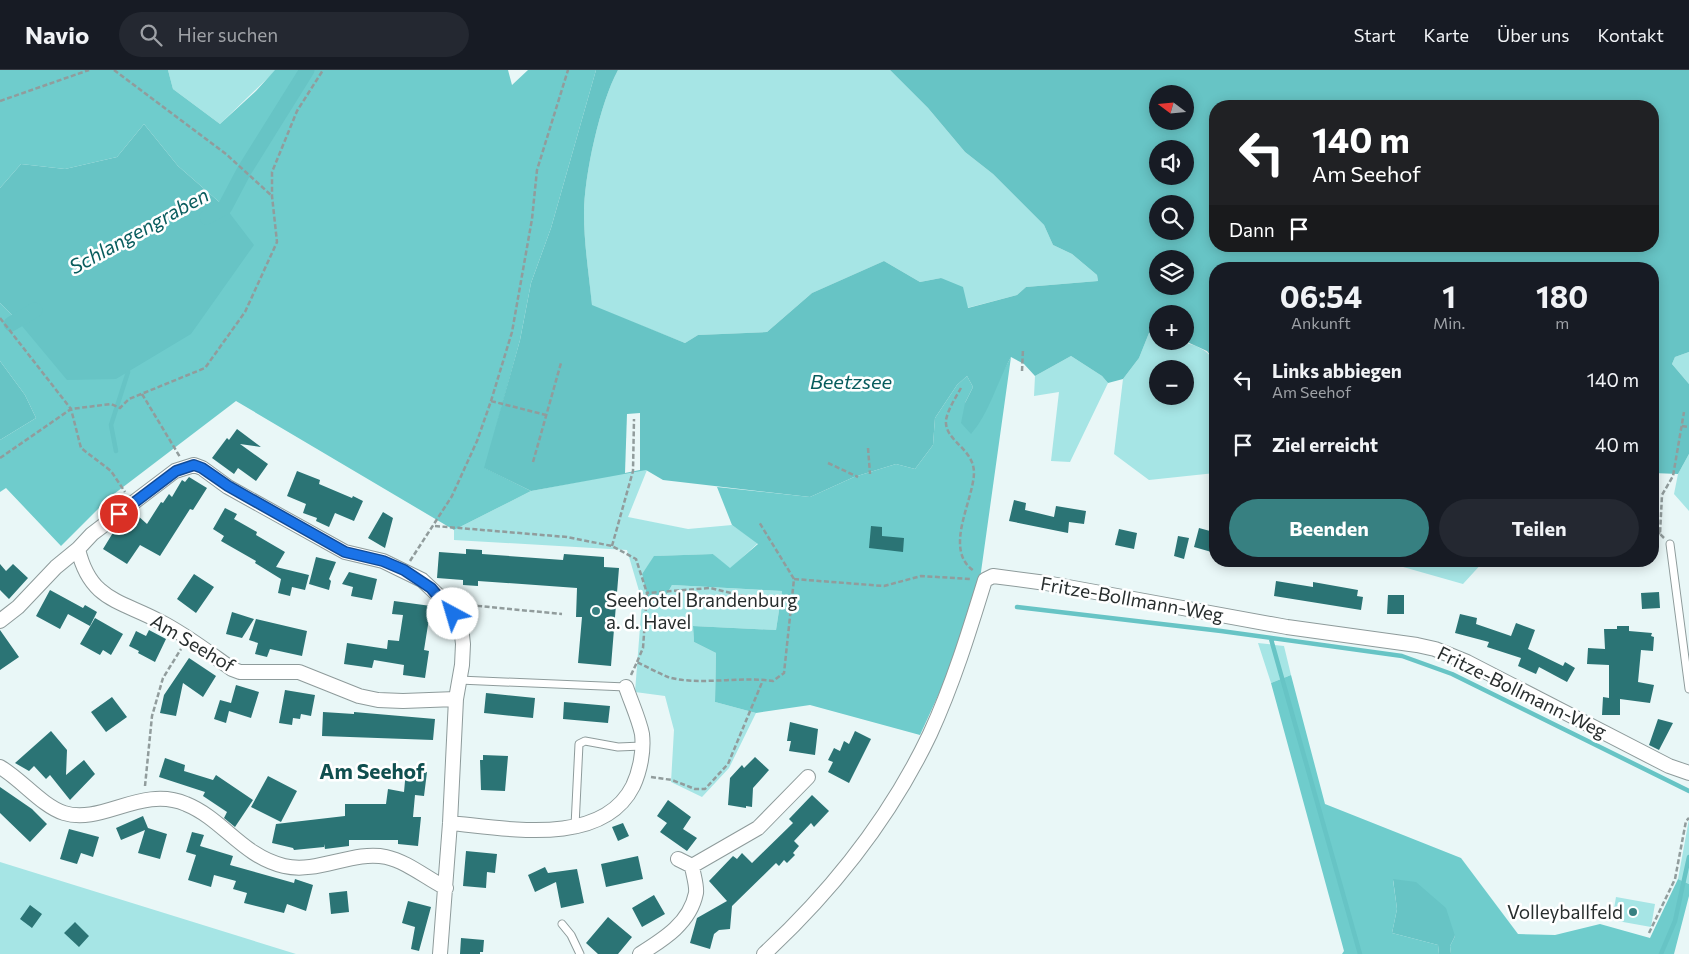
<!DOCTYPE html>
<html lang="de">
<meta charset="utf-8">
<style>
:root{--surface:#171b24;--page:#242831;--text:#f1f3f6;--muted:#9ea1a6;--line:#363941;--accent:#378081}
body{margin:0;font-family:Commissioner,sans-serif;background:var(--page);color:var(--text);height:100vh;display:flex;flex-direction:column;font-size:19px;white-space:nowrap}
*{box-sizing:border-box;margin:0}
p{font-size:16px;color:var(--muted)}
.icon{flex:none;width:28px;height:28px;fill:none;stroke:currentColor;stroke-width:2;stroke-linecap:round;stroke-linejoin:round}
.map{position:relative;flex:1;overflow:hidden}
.side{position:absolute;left:1209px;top:192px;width:450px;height:305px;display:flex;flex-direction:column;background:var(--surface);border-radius:20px;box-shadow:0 2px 12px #0003}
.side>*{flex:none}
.top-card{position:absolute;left:1209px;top:30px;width:450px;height:152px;border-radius:20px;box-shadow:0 2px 12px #0003;background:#202124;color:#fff;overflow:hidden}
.needle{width:32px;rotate:286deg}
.fabs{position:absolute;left:1149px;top:15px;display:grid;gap:10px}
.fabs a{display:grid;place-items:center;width:45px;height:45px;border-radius:50%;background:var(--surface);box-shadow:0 2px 12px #0003;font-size:25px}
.pin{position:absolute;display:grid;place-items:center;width:42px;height:42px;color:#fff;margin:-21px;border:2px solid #fff;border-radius:50%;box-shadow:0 1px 5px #0007}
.me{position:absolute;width:55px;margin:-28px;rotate:321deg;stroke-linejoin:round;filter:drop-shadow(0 0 4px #0008)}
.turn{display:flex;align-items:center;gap:18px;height:105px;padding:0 20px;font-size:22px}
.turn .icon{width:65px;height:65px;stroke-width:2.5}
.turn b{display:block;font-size:35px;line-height:42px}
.then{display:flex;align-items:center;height:48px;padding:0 20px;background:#0003;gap:10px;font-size:19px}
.eta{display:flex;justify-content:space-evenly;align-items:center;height:85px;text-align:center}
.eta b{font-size:30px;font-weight:700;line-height:35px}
.cta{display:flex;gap:10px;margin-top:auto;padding:10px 20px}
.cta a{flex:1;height:58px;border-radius:30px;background:var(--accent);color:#fff;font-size:20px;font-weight:700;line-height:58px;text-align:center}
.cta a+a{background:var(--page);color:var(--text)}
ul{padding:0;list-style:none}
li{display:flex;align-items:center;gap:15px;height:65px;padding:0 20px}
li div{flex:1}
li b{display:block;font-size:19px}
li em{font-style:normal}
header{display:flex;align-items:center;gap:30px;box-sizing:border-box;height:70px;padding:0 25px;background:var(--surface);border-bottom:1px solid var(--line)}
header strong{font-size:24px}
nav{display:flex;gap:28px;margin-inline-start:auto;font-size:18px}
.search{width:350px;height:45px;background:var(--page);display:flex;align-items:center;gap:12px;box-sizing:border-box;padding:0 18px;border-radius:28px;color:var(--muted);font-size:19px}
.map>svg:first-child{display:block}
.green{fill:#a6e5e5;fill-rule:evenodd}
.forest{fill:#6fcccc}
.water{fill:#67c4c5;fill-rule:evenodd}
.pier{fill:#e9f7f7}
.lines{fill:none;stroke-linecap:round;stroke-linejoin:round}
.stream{stroke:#67c4c5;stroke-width:4.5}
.canal{stroke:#67c4c5;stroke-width:15}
.building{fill:#2b7475}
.lane-casing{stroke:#8e9b9b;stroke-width:9}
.street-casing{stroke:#8e9b9b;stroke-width:16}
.path{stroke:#919c9c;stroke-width:2.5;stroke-dasharray:5 2.5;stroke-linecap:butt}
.lane{stroke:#fff;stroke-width:7}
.street{stroke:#fff;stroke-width:14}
.route-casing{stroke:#114b97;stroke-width:12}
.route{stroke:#1a73e8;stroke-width:9}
.poi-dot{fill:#378081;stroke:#fff;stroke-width:2}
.labels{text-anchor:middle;stroke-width:5;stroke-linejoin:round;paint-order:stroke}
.street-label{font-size:19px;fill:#282e2e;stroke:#fff}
.poi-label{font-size:19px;fill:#282e2e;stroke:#fff;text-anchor:start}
.water-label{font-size:20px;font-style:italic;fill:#085c5d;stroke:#fff}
.quarter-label{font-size:21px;font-weight:bold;fill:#104f4f;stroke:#fff}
</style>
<header>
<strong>Navio</strong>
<div class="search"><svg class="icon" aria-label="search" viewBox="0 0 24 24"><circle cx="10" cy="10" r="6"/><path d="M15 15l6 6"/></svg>Hier suchen</div>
<nav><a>Start</a><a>Karte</a><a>Über uns</a><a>Kontakt</a></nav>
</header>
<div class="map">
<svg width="1689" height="884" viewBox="0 0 1689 884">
<rect width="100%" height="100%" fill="#e9f7f7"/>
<!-- green -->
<path class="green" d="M168,0H275V1L220,54L173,19Z
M618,0H890L928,38L965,82L993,104L1044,155L1053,175L1072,184L1097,205L1098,211L1026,217L1017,225L967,238L941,208L920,212L884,191L812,223L767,262L698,265L685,273L592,236C589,205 584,174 584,144C584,106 600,33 618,0Z
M1157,262L1158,271C1181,271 1200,272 1215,291V403L1149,410L1114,384L1123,309L1139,288L1149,263ZM1158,299H1185V326H1158Z
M1689,282V314L1672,294L1675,287Z
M1071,286L1102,306L1108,313L1070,392L1051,391L1059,322L1034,326L1035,306Z
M1689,384V441L1674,424L1678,404Z
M640,400H647L628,447L688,459L732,455L758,473L730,499L713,484L655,486L642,504L648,530L663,531L672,515L782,521L776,560L693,556L694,572L716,583L715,632L756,643L729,698L702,727L671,712L674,660L665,626L635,622L642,531L627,480L454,470V460L531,421Z
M1382,491H1484L1463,514Z
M1258,573L1284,576L1291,605L1271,613Z
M1689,749V814L1678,809Z
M0,792L296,884H0Z
M1616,827L1655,834L1651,857L1612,850Z"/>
<!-- forest -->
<path class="forest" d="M0,0H168L173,19L220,54L256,21L275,0H508L512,15L528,0H596L551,158L531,213L520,270L485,398L531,421L454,460L236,331L110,427L61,476L6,418L0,422V370L36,348L25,325L0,291V233L17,250L225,137L178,96L144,54L117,87L65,99L21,94L0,118Z
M1011,287L980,509L958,582L920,665L810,635L756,643L715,632L716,583L694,572L693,556L776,560L782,521L672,515L663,531L648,530L642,504L654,486L713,484L730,498L758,474L732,455L717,417L810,427L854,407L896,394L915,399L933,375L935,348L957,315L967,306L973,317L965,333L997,312Z
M1291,605L1325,734L1461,788L1518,864L1555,865L1600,854L1650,868L1678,809L1689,814V826L1674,884H1451L1450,876L1455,866L1393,810L1397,839L1392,863L1438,875L1439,884H1342L1344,881L1271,613Z"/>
<!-- water -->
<path class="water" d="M596,0H618C600,33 584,106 584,144C584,174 589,205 592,235L685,273L698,265L767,262L812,223L884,191L920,212L941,208L963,217L968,238L1017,225L1026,217L1098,211L1097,205L1072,184L1053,175L1044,155L993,104L965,82L928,38L890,0H1689V282L1675,287L1672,294L1689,314V384L1678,404L1653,403L1652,199H1215V291L1207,281L1185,271V244H1158L1157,262L1149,263L1139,288L1123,309L1108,313L1102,306L1071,286L1035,306L1024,294L1011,287C997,312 989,344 971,364L961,353L965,333L973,317L967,306L957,315L935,348L933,375L915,399L896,394L854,407L810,427L663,410L646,400L531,421L484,398L520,270L531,213L551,158ZM1158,24H1185V51H1158ZM1215,36H1652V176H1215ZM1158,79H1185V106H1158ZM1158,134H1185V161H1158ZM1158,189H1185V216H1158Z
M144,54L178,96L225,137L254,175L191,264L116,309L67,310L17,250L0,233V118L21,94L65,99L117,87Z
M0,291L25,325L36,348L0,370Z
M1393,809L1416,812L1446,838L1455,866L1450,876L1451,884H1439L1438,875L1392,863L1397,839Z"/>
<!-- pier -->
<path class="pier" d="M640,343V400L625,403L627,344Z"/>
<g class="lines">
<!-- stream -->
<path class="stream" d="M116,381L111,355L128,302
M1017,537L1221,561L1402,586L1452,604L1689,721
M1271,569L1360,884
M1661,884L1675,851L1689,787"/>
<!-- canal -->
<path class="canal" d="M207,147L225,137L244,101L307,0
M11,254L35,240"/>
</g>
<!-- building -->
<path class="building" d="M237,359L261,377L240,374L268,394L256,411L238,398L234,404L212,388L227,368L229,370Z
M297,401L320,410L319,414L352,428L353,426L363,431L354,451L335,443L329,457L316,451L317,448L303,443L306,434L287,426Z
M189,407L207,418L193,440L190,439L160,486L140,475L127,494L103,479L114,461L119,464L137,445L147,454L161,432L163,433L169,424L172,427L182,410L185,412Z
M1014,430L1026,433L1025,440L1054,447L1056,436L1086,441L1084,454L1069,452L1068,463L1009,451Z
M225,438L237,444L234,449L257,462L256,465L285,482L276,497L309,505L305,520L292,517L290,526L278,523L281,509L255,493L256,491L221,471L224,466L213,459Z
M383,442L393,448L385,478L368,468Z
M871,456L882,457V466L904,468L903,482L869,478Z
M1199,458L1210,461L1209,465L1215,466V483L1194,477Z
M1119,459L1137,463L1134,479L1115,475Z
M1178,466L1189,468L1184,489L1174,486Z
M466,479L482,480V484L563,490L564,484L604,487V497L619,498L611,596L578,593L582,547H576L577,518L478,511V516L463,515V510L437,508L439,482L466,484Z
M316,487L336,492L329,509L331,511L329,520L309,514Z
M0,494L6,501L13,494L28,508L9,529L0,520Z
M349,502L377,509L372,530L351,526L353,517L342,514Z
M194,504L214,517L196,543L177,529Z
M1276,511L1313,517V512L1358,520L1357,526L1363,527L1361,540L1274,526Z
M50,520L83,538L85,535L97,542L90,556L68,544L60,559L36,546Z
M1659,522L1660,538L1642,539L1641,523Z
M1388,525H1404V544H1387Z
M394,531L431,536L424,580L429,581L425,608L403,605L404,595L374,590L372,598L344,594L347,573L387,579L388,570L399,571L403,545L392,544Z
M232,542L254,549L242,568L226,564Z
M1460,544L1477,548L1476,554L1511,566L1516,553L1535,560L1528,579L1563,596L1565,592L1575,598L1567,612L1539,597L1536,604L1518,596L1521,588L1487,577L1489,572L1455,563Z
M95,548L123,564L111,585L103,580L100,585L80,574Z
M256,549L307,561L302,586L270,579L267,587L255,584L258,573L249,570Z
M1617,556H1629V561L1652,563L1651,566L1654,567L1653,581L1641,580L1638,612L1654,615L1650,633L1620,629V645H1602L1603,627L1609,628V595L1587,594L1588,578L1605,579L1604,559H1617Z
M0,560L19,587L0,600Z
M149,560L166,569L155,592L138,583L139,581L129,576L136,561L146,566Z
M189,588L216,606L203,627L183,613L176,646L160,643L164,625Z
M236,615L259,622L251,648L229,641L226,653L214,649L220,630L231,633Z
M285,620L315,625L311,646L301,644L300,649L293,648L292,655L279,653Z
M486,623L535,628L533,648L484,643Z
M112,627L127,647L106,662L91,642Z
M564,632L610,636L608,653L563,649Z
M323,642L354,644V642L435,649L433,670L322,666Z
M1658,649L1673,653L1659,680L1649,675Z
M790,652L818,659L815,685L789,681L791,671H787Z
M51,661L67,680L66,705L84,690L95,704L70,730L50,705L46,709L34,696L29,701L15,693Z
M855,661L871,669L849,713L828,702L833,692L828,690L834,678L840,681L844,671L849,674Z
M483,685L508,686L505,721L481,720L480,690H483Z
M755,687L769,700L753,718L752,737L746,736V738L728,735L730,708L742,695L744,698Z
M165,688L185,695L184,701L213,710L216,705L253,730L235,757L224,748L227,742L203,726L205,722L159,707Z
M406,700L427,702L424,726L415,725L413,747H421L418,776L398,774V770H349V776L325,779L324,774V777L294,780L293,778L272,773L276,754L345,746V734H386L388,719L404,722Z
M268,706L297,721L281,752L251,737Z
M0,717L32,739L47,754L30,772L0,743Z
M812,725L829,741L814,757L811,753L794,771L799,776L793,783L795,785L787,793L784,790L779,796L776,793L732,836L730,859L719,860L714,864L710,879L690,873L697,848L727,831L709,811L733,786L737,789L742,783L752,793L793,753L789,749Z
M668,730L691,747L683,759L697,768L687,781L660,762L667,753L657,746Z
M143,746L148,758L167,764L160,789L138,783L145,760L121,770L116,758Z
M623,753L629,766L618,771L612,757Z
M69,759L99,767L93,787L81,783L77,794L60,789Z
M192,762L204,765L200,776L233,786L230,795L294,813L295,809L313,815L306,841L287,834L284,843L244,833L247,823L233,819L236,811L214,805L211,817L188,810L196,785L186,782Z
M466,781L497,784L495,803L487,802L486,818L463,816Z
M638,786L643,809L606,817L601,794Z
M545,797L548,803L577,799L584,833L561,838L556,812L535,822L528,805Z
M347,821L349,842L331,844L329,823Z
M654,825L665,844L642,857L632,838Z
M408,831L431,837L419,881L411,879L415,857L402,853Z
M30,835L42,844L32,858L20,849Z
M608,847L632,867L618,884H598L586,873Z
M75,852L89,866L79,877L64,863Z
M461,868L484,870L483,882H480V884H460Z"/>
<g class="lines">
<defs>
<path id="lane" d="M1670,474L1689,619
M459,610L626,617
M575,756L579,674L585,671L618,677L642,676
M562,854L571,865L580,884"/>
<path id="street" d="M78,479C90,530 119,530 159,551C185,564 208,582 232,599L240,602H299L359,626L378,630L403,631L456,629
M0,551L18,537L56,497L78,479L92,464L175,401L194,395L202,398L228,417L345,482L383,491L422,510L439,526L453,544L461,557L463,574L462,595L456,629L450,753L440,884
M0,697C21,709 42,736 64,743C102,755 142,715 186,734C223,749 242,786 284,796C318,804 353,780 386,787C408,792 426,808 446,818
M450,753C505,758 602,778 633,716C640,701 644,681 642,664C639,649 631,632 626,617
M692,796L758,758L808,707
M640,884C664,869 690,853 696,823C697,815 693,804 692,796L678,789
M764,884C832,821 890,748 930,664C953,614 969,562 985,510L993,506L1046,513L1287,557L1417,575L1435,579L1467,592L1669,696L1689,703"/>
</defs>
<!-- lane casing -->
<use href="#lane" class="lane-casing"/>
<!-- street casing -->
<use href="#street" class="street-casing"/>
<!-- path -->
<path class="path" d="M114,0L226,84L272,126
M0,31L89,0
M0,248L71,339L81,378L111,401L125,422
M1022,301L1023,279
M961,318C956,327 948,339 946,350C944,371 974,378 974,403C973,432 943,480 974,501
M142,324L180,387
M491,331L546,345
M1682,356L1689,357
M868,378L870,404
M0,388L71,339L111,334L120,338L129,329L205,298L245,242L277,172L272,126V102L297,41L323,0
M533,392L561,293
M828,393L858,407
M435,456L567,467L612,476L636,489L647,523
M1652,456L1660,464
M1664,468L1660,464L1662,425L1673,406L1684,342
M612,476L633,401L634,349
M410,491L452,426L477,371L491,331L512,262L532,149L537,100L568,0
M794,509L884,516L921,506L971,509
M463,538L468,535L562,544
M637,592L643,578L647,523L710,518L752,528H792
M631,605L637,592C647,597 658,603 668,607C696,616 741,606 773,611L784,603L794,509L759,452
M651,707L672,710L695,719H705L728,694L763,610
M145,716L152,646L163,608L181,579
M1649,863L1675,809L1686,751L1689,748"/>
<!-- lane -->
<use href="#lane" class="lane"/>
<!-- street -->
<use href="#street" class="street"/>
</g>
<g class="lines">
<defs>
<path id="route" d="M119,444L176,401L194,395L202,398L228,416L345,482L383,491L404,500L431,518L453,544"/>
</defs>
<!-- route casing -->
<use href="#route" class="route-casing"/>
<!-- route -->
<use href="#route" class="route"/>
</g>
<!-- markers -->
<g class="poi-dot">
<circle cx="596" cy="541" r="5"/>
<circle cx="1633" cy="842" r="5"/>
</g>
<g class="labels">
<!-- street labels -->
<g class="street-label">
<text transform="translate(1132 529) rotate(10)" y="7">Fritze-Bollmann-Weg</text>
<text transform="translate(193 573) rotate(31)" y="7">Am Seehof</text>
<text transform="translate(1522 622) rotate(26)" y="7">Fritze-Bollmann-Weg</text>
</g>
<!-- poi labels -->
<g class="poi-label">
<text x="606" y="537">Seehotel Brandenburg<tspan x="606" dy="22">a. d. Havel</tspan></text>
<text x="1623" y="849" text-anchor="end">Volleyballfeld</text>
</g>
<!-- water labels -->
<g class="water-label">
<text transform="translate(139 161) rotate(-29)" y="7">Schlangengraben</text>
<text x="851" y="319">Beetzsee</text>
</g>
<!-- quarter labels -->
<g class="quarter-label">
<text x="372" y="709">Am Seehof</text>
</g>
</g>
</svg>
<div class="fabs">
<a><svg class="needle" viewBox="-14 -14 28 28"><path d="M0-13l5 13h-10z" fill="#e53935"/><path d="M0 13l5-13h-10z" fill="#9ea1a6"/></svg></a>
<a><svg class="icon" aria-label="sound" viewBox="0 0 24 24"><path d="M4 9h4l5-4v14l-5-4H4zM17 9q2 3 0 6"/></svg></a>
<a><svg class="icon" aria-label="search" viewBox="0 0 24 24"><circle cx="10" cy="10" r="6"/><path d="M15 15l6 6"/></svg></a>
<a><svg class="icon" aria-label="layers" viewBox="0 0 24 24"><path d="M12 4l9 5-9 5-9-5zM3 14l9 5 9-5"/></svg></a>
<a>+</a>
<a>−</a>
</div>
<div class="pin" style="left:119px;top:444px;background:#d93025"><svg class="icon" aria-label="arrive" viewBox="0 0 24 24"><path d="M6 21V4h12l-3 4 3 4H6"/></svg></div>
<svg class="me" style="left:453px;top:544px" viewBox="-20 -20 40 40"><circle r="19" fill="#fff"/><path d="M0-13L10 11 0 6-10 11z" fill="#1a73e8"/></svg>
<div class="top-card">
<div class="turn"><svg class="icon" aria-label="left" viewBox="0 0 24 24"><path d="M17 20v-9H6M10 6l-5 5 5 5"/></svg><div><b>140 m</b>Am Seehof</div></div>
<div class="then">Dann<svg class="icon" aria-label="arrive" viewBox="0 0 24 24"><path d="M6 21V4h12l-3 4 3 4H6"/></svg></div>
</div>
<section class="side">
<div class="eta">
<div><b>06:54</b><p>Ankunft</p></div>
<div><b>1</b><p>Min.</p></div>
<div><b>180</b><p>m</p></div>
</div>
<ul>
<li><svg class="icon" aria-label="left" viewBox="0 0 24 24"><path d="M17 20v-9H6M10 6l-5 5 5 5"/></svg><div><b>Links abbiegen</b><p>Am Seehof</p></div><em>140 m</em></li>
<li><svg class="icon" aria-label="arrive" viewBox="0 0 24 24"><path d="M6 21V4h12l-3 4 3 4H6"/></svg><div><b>Ziel erreicht</b></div><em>40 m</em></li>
</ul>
<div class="cta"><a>Beenden</a><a>Teilen</a></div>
</section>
</div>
